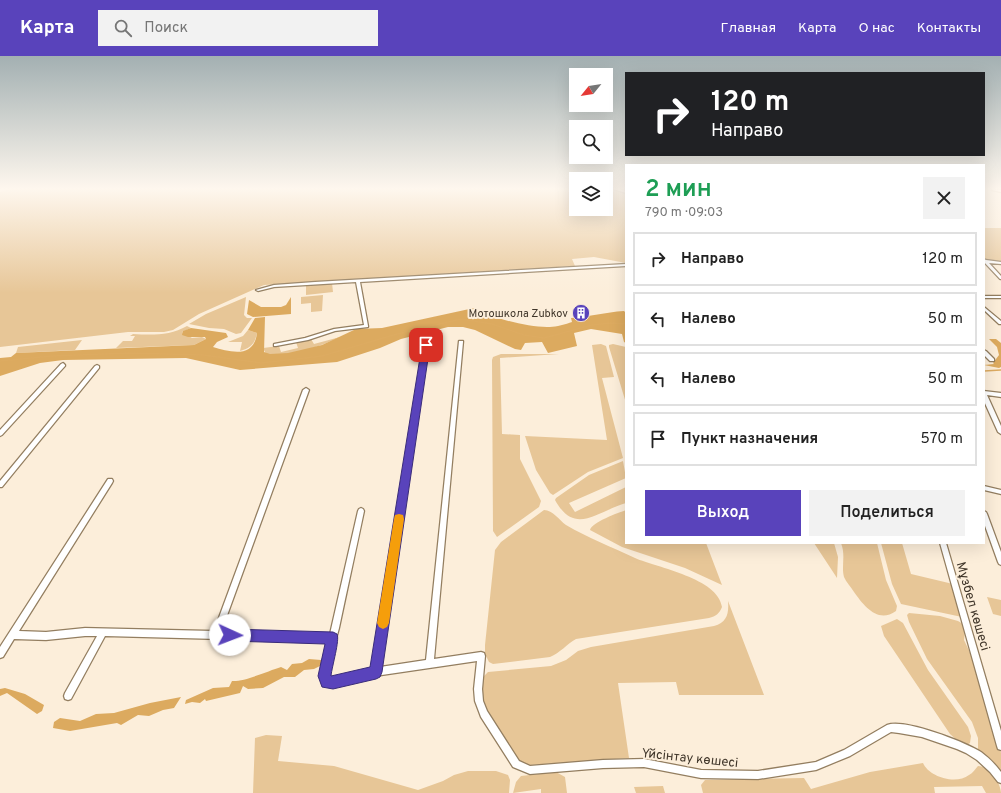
<!DOCTYPE html>
<html lang="ru">
<meta charset="utf-8">
<style>
:root{--surface:#fff;--page:#f2f2f2;--text:#222;--muted:#767676;--line:#e0e0e0;--accent:#5943bb}
body{margin:0;font-family:Overpass,sans-serif;background:var(--page);color:var(--text);height:100vh;display:flex;flex-direction:column;font-size:15px;white-space:nowrap}
*{box-sizing:border-box;margin:0}
p{font-size:13px;color:var(--muted)}
.icon{flex:none;width:22px;height:22px;fill:none;stroke:currentColor;stroke-width:2;stroke-linecap:round;stroke-linejoin:round}
.map{position:relative;flex:1;overflow:hidden}
.sheet{position:absolute;left:625px;top:108px;width:360px;height:380px;display:flex;flex-direction:column;background:var(--surface);border-radius:0px;box-shadow:0 4px 16px #0002}
.sheet>*{flex:none}
.banner{position:absolute;left:625px;top:16px;width:360px;height:84px;border-radius:0px;box-shadow:0 4px 16px #0002;background:#202124;color:#fff;overflow:hidden}
.needle{width:26px;rotate:240deg}
.buttons{position:absolute;left:569px;top:12px;display:grid;gap:8px}
.buttons a{display:grid;place-items:center;width:44px;height:44px;border-radius:0px;background:var(--surface);box-shadow:0 4px 16px #0002;font-size:20px}
.pin{position:absolute;display:grid;place-items:center;width:34px;height:34px;color:#fff;margin:-17px;border-radius:8px;box-shadow:0 2px 6px #0006}
.me{position:absolute;width:44px;margin:-22px;rotate:92deg;stroke-linejoin:round;filter:drop-shadow(0 0 3px #0008)}
.turn{display:flex;align-items:center;gap:14px;height:84px;padding:0 20px;font-size:18px}
.turn .icon{width:52px;height:52px;stroke-width:2.5}
.turn b{display:block;font-size:28px;line-height:34px}
.round{display:grid;place-items:center;flex:none;width:42px;height:42px;border-radius:0px;background:var(--page)}
.headline{display:flex;align-items:center;justify-content:space-between;height:68px;padding:0 20px}
h1{font-size:24px;font-weight:600;line-height:30px;color:#1e9e55}
.action{display:flex;gap:8px;margin-top:auto;padding:8px 20px}
.action a{flex:1;height:46px;border-radius:0px;background:var(--accent);color:#fff;font-size:16px;font-weight:600;line-height:46px;text-align:center}
.action a+a{background:var(--page);color:var(--text)}
ul{padding:0;list-style:none}
li{display:flex;align-items:center;gap:12px;height:54px;margin:0 8px 6px;padding:0 12px;border:2px solid var(--line);border-radius:0px}
li div{flex:1}
li b{display:block;font-size:15px}
li em{font-style:normal}
header{display:flex;align-items:center;gap:24px;box-sizing:border-box;height:56px;padding:0 20px;background:var(--accent);color:#fff}
header strong{font-size:19px}
nav{display:flex;gap:22px;margin-inline-start:auto;font-size:14px}
.search{width:280px;height:36px;background:var(--page);display:flex;align-items:center;gap:10px;box-sizing:border-box;padding:0 14px;border-radius:0px;color:var(--muted);font-size:15px}
.map>svg:first-child{display:block}
.green{fill:#e7c697}
.forest{fill:#dcaa5f}
.lines{fill:none;stroke-linecap:round;stroke-linejoin:round}
.stream{stroke:#ddab61;stroke-width:1.5}
.minor-casing{stroke:#937e60;stroke-width:2.5}
.minor{fill:#fff;fill-rule:evenodd}
.route{fill:#5943bb;stroke:#3a2c7a}
.slow{fill:#f59e0b}
.labels{text-anchor:middle;stroke-width:4;stroke-linejoin:round;paint-order:stroke}
.poi-label{font-size:11px;fill:#3f3529;stroke:#fceeda;text-anchor:end}
.near-street-label{font-size:13px;fill:#3f3529;stroke:#fceeda}
</style>
<header>
<strong>Карта</strong>
<div class="search"><svg class="icon" aria-label="search" viewBox="0 0 24 24"><circle cx="10" cy="10" r="6"/><path d="M15 15l6 6"/></svg>Поиск</div>
<nav><a>Главная</a><a>Карта</a><a>О нас</a><a>Контакты</a></nav>
</header>
<div class="map">
<svg width="1001" height="737" viewBox="0 0 1001 737">
<rect width="100%" height="100%" fill="#fceeda"/>
<!-- green -->
<path class="green" d="M11,133H576V153H606V133L626,137V207L594,201L572,203L575,210L264,229L199,258L173,274L164,276H128L0,291V136Z
M984,172H1001V206L984,203Z
M332,227L333,236L306,239V229Z
M323,239L322,255L311,256V247L301,248V241Z
M246,241L244,259L247,262H252L241,277L236,278L224,273L209,272L189,268L206,258Z
M187,270L191,272L182,276L192,282L202,281L206,283L194,289L116,292L123,285H132L135,280H130L133,278C151,279 170,280 187,270Z
M248,274L257,277C255,288 250,292 240,295L242,286H228L243,280Z
M340,281C319,291 290,301 266,298L263,292L279,290L281,296L298,292L296,286L311,283L314,288Z
M82,284L75,294L16,297L18,291Z
M601,288L606,290L614,321L602,322L623,402L588,416L553,439L550,437L536,414L525,380L607,384L592,289Z
M613,288L626,291V347L609,291V289Z
M501,298H559L500,302L502,378L520,379V403L541,445L539,451L497,481L493,475L492,304L493,301Z
M623,405L626,422L569,447L575,456L626,431V447C596,456 575,480 555,444L556,442L589,419Z
M544,454C553,454 559,464 566,469C588,482 612,491 635,502C658,512 718,522 722,551C719,558 716,560 709,562L576,583C567,588 560,597 550,601L493,608L489,606L485,598V589L495,494L501,486Z
M626,454V487H706L722,529L685,512L622,491L590,474C592,466 618,457 626,454Z
M814,487H834L838,501L837,522Z
M841,487H877L886,524L897,550L896,555C878,568 864,550 854,536C851,531 846,526 844,521C841,510 846,500 841,487Z
M881,487H902L911,518L953,528L962,561L901,548L892,528Z
M987,541L1001,544V560L993,558Z
M728,545L764,639H679L676,626L618,627L629,702L531,709C526,708 521,706 517,703C508,694 487,658 484,646C481,638 483,629 483,621L488,616L551,610L566,604L578,595L591,591L714,570C727,566 729,558 728,545Z
M909,557L940,560L958,565L963,568L965,575L964,584L976,609L1001,697V717L978,696V682L972,666L927,603L909,566L907,559Z
M897,563L903,567L928,614L968,671L971,680L970,687L967,689L961,688L950,678L884,580L881,570Z
M266,679L282,680L278,705L334,710L418,734L443,725L454,719L468,715H496L508,719L510,724L509,737H253L255,682Z
M923,707C929,721 956,729 969,719C973,717 975,713 978,710C989,710 1001,727 1001,737H986L982,730L934,731L935,737H703L701,729L705,724L804,722L811,733L870,716Z
M556,716L565,721L567,737H541V733L513,737L516,726L521,720Z
M663,730L665,737H636L634,731Z"/>
<!-- forest -->
<path class="forest" d="M291,241V258L253,261L247,258L249,244L261,251H281L286,249Z
M474,252C492,262 529,272 550,271C556,271 566,268 572,266L571,262C590,261 605,256 624,255L626,257V287L624,286L622,278L591,273L574,277L577,290L548,297L542,286L525,287L521,294L515,293L475,274L463,271H448L401,283L380,292L337,306L240,314L186,302L63,304L40,307L0,320V302L11,301L16,297L194,289L206,283L205,281H188L182,279L183,275L191,272L226,277L228,281L217,286L213,291C230,296 254,303 257,277L248,274L255,262L265,261L264,296L270,298L288,297L322,289L356,273L382,272Z
M989,283H996L1001,287V311L999,312L984,309L994,308L993,307L999,299L997,291Z
M309,603L321,604L322,609L314,613L304,614L295,621H284L263,632L248,633L243,630L240,637L206,645L205,643L200,647L192,646L185,648L186,644L213,632L229,631L232,625C244,626 268,615 281,611L287,614L292,608L302,607Z
M5,632L25,638L44,649L42,655L37,658L7,637L0,640V633Z
M181,641L174,652L163,654L149,660L138,659L121,669L117,667L70,675L53,672L54,666L60,662L80,665L96,658L114,657L150,647Z"/>
<g class="lines">
<!-- stream -->
<path class="stream" d="M0,305L52,300L129,297L203,299L261,307L322,300L397,278L461,263L492,268L524,279L544,282L592,269L610,267L626,268
M984,315L1001,314"/>
<defs>
<path id="minor" d="M614,133H620L626,135V137Z
M992,133L1001,134V136L992,134Z
M984,203L986,204L1001,206V208L989,207L1001,220V223H1000L984,206Z
M626,208V210L360,226L368,270V271L335,275L308,284L276,290H274V288L305,282L334,273L364,269L356,226L274,231L258,235L256,234L274,229L315,226Z
M984,240H1001V242H984Z
M984,251L1001,265V268H999L984,254Z
M459,285H463V286L434,603L481,596L484,597L485,600L482,633L483,645L487,655L519,705L530,710L603,704L644,703L701,714L758,715L816,706L844,694L887,669C904,662 965,686 981,696C989,702 995,708 1001,716V727L998,726L990,716L977,704L966,697L957,693L922,681L899,677L891,676L850,700L816,714L758,723L701,722L644,711L603,712L530,718L513,711L481,661L475,645L474,633L477,605L375,620L333,631L323,629C318,615 324,599 328,586L105,580L71,643L68,644L65,643L64,640L65,637L97,580H85L46,584L14,583L3,601L0,602V591L108,423H112L113,425L112,427L19,575L46,576L85,572L214,575L303,334L306,332L309,334L221,576L330,578L358,455L359,453L361,452L363,453L364,455C356,494 347,533 339,572C335,588 328,605 330,622L333,623L372,613L424,289L426,288L428,289L380,611L426,604Z
M984,294L986,295L994,303V305H990L984,299Z
M63,307L65,309V310L2,379L0,380V374L61,308Z
M97,309L99,310V312L2,431H0V425L95,310Z
M984,335L1001,337V341L987,339L1001,370V378L998,376L984,345Z
M984,430L1001,434V438L984,434Z
M984,455L986,456L987,458L1001,496V509L999,508L998,506L984,467Z
M940,487H946L1001,675V694L998,693L997,690Z"/>
</defs>
<!-- minor casing -->
<use href="#minor" class="minor-casing"/>
<!-- minor -->
<use href="#minor" class="minor"/>
</g>
<!-- sky -->
<linearGradient id="sky" x2="0" y2="1"><stop stop-color="#a3b0b2"/><stop offset="0.56" stop-color="#fef7ee"/><stop offset="1" stop-color="#fef7ee" stop-opacity="0"/></linearGradient>
<rect width="1001" height="237" fill="url(#sky)"/>
<!-- route -->
<path class="route" d="M426,287L430,289L382,616L380,621L376,623L333,633L322,631L318,620L325,588L230,585L226,584L224,579L226,575L230,573L333,576L337,578C340,584 332,610 331,620L370,611L422,289Z"/>
<!-- slow -->
<path class="slow" d="M399,458L403,459L404,463L389,567L387,571L383,573L379,571L377,567L394,463L395,459Z"/>
<!-- icons -->
<defs>
<symbol id="building-disc" viewBox="-11 -11 22 22"><circle r="9.5" fill="#5943bb" stroke="#fceeda"/><path d="M-4-6H4V6H1V3H-1V6H-4ZM-2.5-4.3h1.7v1.8h-1.7ZM.8-4.3h1.7v1.8H.8ZM-2.5-1h1.7V.8h-1.7ZM.8-1h1.7V.8H.8Z" fill="#fff"/></symbol>
</defs>
<g fill-rule="evenodd">
<use href="#building-disc" x="571" y="247" width="20" height="20"/>
</g>
<g class="labels">
<!-- poi labels -->
<g class="poi-label">
<text x="568" y="261">Мотошкола Zubkov</text>
</g>
<!-- near-street labels -->
<g class="near-street-label">
<text transform="translate(974 550) rotate(74)" y="5">Мұзбел көшесі</text>
<text transform="translate(690 701) rotate(6)" y="5">Үйсінтау көшесі</text>
</g>
</g>
</svg>
<div class="buttons">
<a><svg class="needle" viewBox="-14 -14 28 28"><path d="M0-13l5 13h-10z" fill="#e53935"/><path d="M0 13l5-13h-10z" fill="#767676"/></svg></a>
<a><svg class="icon" aria-label="search" viewBox="0 0 24 24"><circle cx="10" cy="10" r="6"/><path d="M15 15l6 6"/></svg></a>
<a><svg class="icon" aria-label="layers" viewBox="0 0 24 24"><path d="M12 4l9 5-9 5-9-5zM3 14l9 5 9-5"/></svg></a>
</div>
<div class="pin" style="left:426px;top:289px;background:#d93025"><svg class="icon" aria-label="arrive" viewBox="0 0 24 24"><path d="M6 21V4h12l-3 4 3 4H6"/></svg></div>
<svg class="me" style="left:230px;top:579px" viewBox="-20 -20 40 40"><circle r="19" fill="#fff"/><path d="M0-13L10 11 0 6-10 11z" fill="#5943bb"/></svg>
<div class="banner">
<div class="turn"><svg class="icon" aria-label="right" viewBox="0 0 24 24"><path d="M7 20v-9h11M14 6l5 5-5 5"/></svg><div><b>120 m</b>Направо</div></div>
</div>
<section class="sheet">
<div class="headline"><div><h1>2 мин</h1><p>790 m · 09:03</p></div><a class="round"><svg class="icon" aria-label="close" viewBox="0 0 24 24"><path d="M6 6l12 12M18 6L6 18"/></svg></a></div>
<ul>
<li><svg class="icon" aria-label="right" viewBox="0 0 24 24"><path d="M7 20v-9h11M14 6l5 5-5 5"/></svg><div><b>Направо</b></div><em>120 m</em></li>
<li><svg class="icon" aria-label="left" viewBox="0 0 24 24"><path d="M17 20v-9H6M10 6l-5 5 5 5"/></svg><div><b>Налево</b></div><em>50 m</em></li>
<li><svg class="icon" aria-label="left" viewBox="0 0 24 24"><path d="M17 20v-9H6M10 6l-5 5 5 5"/></svg><div><b>Налево</b></div><em>50 m</em></li>
<li><svg class="icon" aria-label="arrive" viewBox="0 0 24 24"><path d="M6 21V4h12l-3 4 3 4H6"/></svg><div><b>Пункт назначения</b></div><em>570 m</em></li>
</ul>
<div class="action"><a>Выход</a><a>Поделиться</a></div>
</section>
</div>
